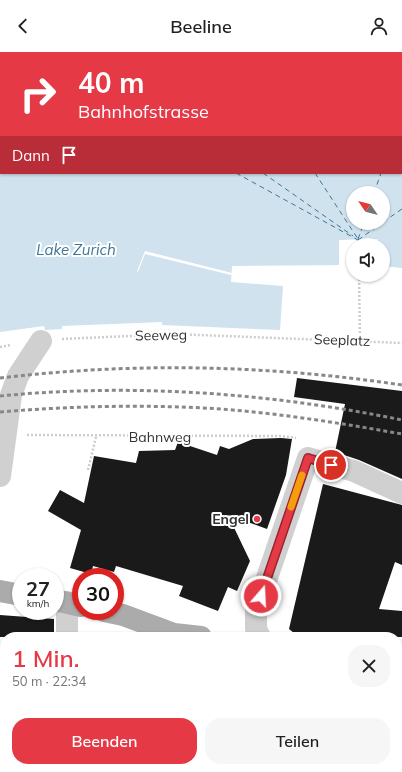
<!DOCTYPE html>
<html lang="de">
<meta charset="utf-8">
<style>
:root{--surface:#fff;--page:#f6f6f6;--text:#202124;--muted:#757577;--accent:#e63946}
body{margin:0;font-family:Mulish,sans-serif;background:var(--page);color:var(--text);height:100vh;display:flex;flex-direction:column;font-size:15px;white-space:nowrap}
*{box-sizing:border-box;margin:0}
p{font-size:13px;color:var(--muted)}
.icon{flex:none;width:22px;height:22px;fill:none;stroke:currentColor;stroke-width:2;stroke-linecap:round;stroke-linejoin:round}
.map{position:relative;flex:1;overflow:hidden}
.drawer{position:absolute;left:0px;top:580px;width:402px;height:140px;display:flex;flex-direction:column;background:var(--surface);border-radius:16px 16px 0 0;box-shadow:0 1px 3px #0004}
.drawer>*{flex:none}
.hud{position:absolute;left:0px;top:0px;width:402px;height:122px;box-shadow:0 1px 3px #0004;background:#e63946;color:#fff;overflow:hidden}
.needle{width:26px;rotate:305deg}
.controls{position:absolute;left:346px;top:134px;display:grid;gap:8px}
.controls a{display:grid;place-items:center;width:44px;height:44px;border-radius:50%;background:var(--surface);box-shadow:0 1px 3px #0004;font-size:20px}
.speed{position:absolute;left:12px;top:516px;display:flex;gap:8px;font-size:20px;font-weight:700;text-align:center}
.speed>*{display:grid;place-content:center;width:52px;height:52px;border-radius:50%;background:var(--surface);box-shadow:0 1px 3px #0004;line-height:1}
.speed small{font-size:10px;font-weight:400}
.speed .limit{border:6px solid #d22;background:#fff;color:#111}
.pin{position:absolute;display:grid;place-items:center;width:34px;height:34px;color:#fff;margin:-17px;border:2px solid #fff;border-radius:50%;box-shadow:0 1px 4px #0007}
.me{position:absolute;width:44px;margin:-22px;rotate:19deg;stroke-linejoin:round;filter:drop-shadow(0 0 3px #0008)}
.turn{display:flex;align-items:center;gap:14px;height:84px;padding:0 12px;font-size:18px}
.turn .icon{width:52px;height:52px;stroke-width:2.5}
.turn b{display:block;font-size:28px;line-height:34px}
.then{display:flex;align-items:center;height:38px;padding:0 12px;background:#0003;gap:8px;font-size:15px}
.round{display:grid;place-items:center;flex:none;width:42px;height:42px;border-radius:16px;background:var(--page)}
.summary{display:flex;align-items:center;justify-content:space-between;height:68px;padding:0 12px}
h1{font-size:24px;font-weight:600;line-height:30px;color:var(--accent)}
.button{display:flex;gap:8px;margin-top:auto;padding:8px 12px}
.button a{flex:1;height:46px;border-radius:16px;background:var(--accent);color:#fff;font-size:16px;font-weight:600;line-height:46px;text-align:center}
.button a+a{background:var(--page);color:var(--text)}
header{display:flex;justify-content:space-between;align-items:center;height:52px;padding:0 12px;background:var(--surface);font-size:18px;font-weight:600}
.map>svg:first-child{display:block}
.water{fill:#cfe2ee;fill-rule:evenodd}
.pier{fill:#fff}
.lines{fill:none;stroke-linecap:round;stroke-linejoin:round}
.ferry{stroke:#3f7597;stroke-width:1;stroke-dasharray:5 4;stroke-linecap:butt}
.building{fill:#1a1a1a}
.path{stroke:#cdcdcd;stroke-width:2.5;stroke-dasharray:2 2;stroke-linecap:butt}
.minor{stroke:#d0d0d0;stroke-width:22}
.major{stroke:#ababab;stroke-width:22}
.rail{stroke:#888;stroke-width:3;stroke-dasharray:4 3;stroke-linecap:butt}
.route-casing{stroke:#96252e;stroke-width:10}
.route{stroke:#e63946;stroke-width:7}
.slow{stroke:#f59e0b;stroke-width:7}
.poi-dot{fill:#e63946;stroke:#fff;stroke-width:1.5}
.labels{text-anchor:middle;stroke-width:4;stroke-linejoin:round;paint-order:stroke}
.street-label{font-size:14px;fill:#333;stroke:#fff}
.poi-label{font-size:14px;font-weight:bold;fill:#333;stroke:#fff;text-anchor:end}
.water-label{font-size:15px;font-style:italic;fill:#3f7597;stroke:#fff}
</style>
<header><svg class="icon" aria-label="back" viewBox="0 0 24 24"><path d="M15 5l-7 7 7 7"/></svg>Beeline<svg class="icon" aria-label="person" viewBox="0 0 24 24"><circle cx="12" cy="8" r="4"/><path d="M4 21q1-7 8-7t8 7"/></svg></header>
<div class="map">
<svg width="402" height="720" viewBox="0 0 402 720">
<rect width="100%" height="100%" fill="#fff"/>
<!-- water -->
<path class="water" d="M0,0H402V216L383,214V193H353V213L232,214L231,230L283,234L280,278L162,273V270L62,274V277L45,278L44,274L0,280ZM1,1H401V121H1ZM353,141H383V171H353Z"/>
<!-- pier -->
<path class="pier" d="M378,187V193H353V215H339V188Z
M145,199L232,221L231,223L145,202L138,220L137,219Z"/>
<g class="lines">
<!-- ferry -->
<path class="ferry" d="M13,0L15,1
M90,0L92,1
M237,0L238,1
M401,64L402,62
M236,121L358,188
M263,121L353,184
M315,121L358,187
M374,141L381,121
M383,170L402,157
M358,187L364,171
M358,188L382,171"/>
</g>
<!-- building -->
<path class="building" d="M297,326L402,339V427L359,408L335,400L345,352L294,345Z
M281,386L292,387L286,423L267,477L228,463L250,509L237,539L228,535L218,559L179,544L183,534L116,514L114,520L93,514L91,522L70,516L81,478L48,459L60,438L84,451L94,404L136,411L139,399L175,398L178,390L217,403L220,394L229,397L253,387Z
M323,432L402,453V513L395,510L379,557L402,559V585H299L289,577Z
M0,563L54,567V585H0Z"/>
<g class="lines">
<!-- path -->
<path class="path" d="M358,188V193
M359,223L360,288
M62,287L174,282L402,291
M0,295L11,293
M27,383L281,384L296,386
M88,418L96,385
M397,680L402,681
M397,714L402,706
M393,720L396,715"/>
<!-- minor -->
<path class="minor" d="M0,424L11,343L18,324L41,289
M67,550V585
M260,585L256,577V558L308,406L354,419L402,441
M57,720V715"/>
<!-- major -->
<path class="major" d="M0,539L21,543
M55,548L81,554
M104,559L123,563L174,582L201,585
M397,636H402
M192,720L196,715
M218,720L222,715"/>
<!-- rail -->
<path class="rail" d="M0,326C134,310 269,313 402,333
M0,344C133,331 271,341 402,368
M0,360C60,355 119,353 179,355C254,357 328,369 402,382"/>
</g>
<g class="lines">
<defs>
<path id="route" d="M261,544L308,406L331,413"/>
</defs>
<!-- route casing -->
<use href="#route" class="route-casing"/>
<!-- route -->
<use href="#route" class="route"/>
<!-- slow -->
<path class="slow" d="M291,455L302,423"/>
</g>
<!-- markers -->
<circle class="poi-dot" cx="257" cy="467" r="4"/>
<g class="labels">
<!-- street labels -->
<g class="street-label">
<text transform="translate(161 283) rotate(-1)" y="5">Seeweg</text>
<text transform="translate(342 288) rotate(2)" y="5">Seeplatz</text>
<text x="160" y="390">Bahnweg</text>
</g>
<!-- poi labels -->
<g class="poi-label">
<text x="249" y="472">Engel</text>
</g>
<!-- water labels -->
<g class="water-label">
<text x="76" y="203">Lake Zurich</text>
</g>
</g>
</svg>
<div class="controls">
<a><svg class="needle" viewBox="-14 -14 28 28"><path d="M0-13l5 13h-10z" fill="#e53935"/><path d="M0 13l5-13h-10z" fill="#757577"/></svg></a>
<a><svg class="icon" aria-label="sound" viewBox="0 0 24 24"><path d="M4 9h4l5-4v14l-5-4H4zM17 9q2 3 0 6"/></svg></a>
</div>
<div class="speed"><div>27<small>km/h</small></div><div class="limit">30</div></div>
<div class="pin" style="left:331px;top:413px;background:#d93025"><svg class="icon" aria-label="arrive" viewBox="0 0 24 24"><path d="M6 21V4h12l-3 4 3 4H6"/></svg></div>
<svg class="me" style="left:261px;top:544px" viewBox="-20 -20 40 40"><circle r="17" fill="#e63946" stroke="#fff" stroke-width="3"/><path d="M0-11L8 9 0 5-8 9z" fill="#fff"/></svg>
<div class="hud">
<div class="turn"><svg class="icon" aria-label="right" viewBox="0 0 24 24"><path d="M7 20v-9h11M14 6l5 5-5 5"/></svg><div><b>40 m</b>Bahnhofstrasse</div></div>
<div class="then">Dann<svg class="icon" aria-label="arrive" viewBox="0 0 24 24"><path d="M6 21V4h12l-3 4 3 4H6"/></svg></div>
</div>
<section class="drawer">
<div class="summary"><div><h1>1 Min.</h1><p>50 m · 22:34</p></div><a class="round"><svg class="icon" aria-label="close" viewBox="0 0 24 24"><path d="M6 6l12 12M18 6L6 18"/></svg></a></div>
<div class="button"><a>Beenden</a><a>Teilen</a></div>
</section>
</div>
